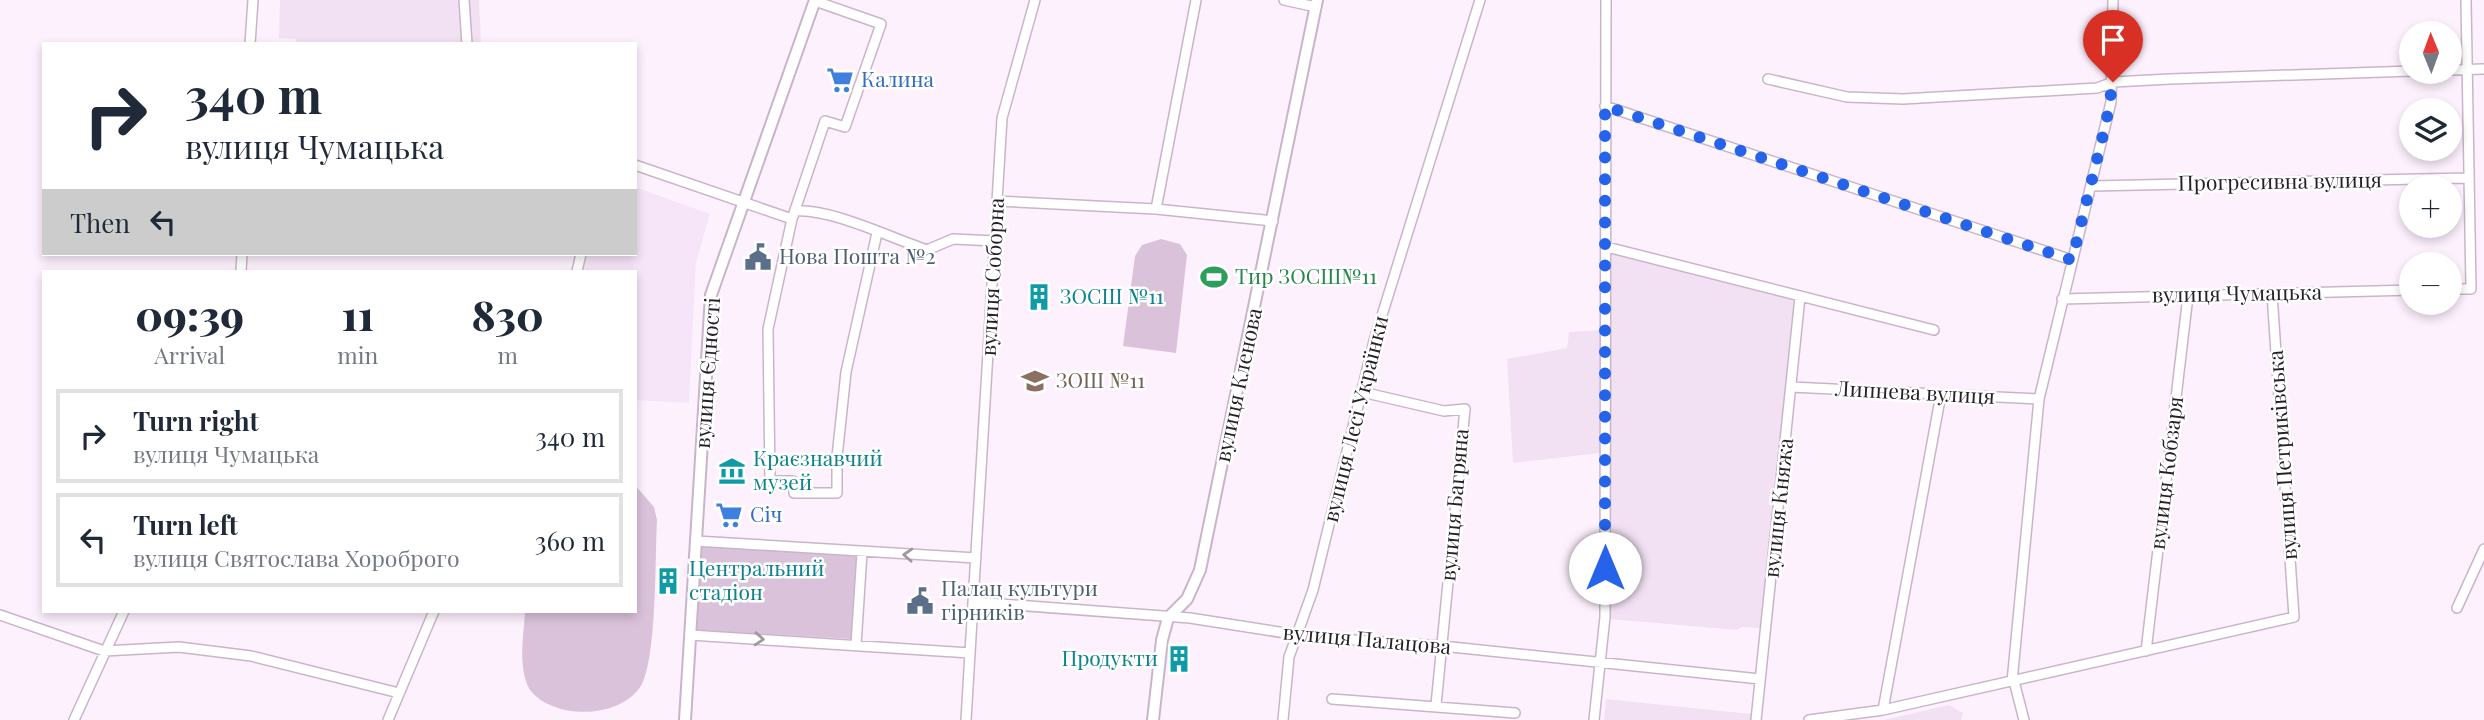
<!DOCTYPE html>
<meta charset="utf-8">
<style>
:root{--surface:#fff;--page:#f6f6f7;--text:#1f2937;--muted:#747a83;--line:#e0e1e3}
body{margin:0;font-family:"Playfair Display",serif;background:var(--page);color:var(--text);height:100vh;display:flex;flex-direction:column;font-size:26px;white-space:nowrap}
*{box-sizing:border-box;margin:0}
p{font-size:23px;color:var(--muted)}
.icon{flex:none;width:38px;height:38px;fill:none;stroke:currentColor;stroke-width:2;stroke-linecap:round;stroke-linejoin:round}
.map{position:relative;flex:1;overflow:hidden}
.details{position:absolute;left:42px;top:270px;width:595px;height:343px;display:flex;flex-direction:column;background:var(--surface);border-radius:0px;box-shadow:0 4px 10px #0003}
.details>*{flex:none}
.hud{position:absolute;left:42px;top:42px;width:595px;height:214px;border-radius:0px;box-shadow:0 4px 10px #0003;background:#fff;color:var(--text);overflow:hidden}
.needle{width:46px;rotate:359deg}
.buttons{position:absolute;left:2399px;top:21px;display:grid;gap:14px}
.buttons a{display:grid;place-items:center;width:63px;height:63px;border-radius:50%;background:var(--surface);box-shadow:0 4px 10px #0003;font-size:35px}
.pin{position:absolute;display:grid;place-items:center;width:60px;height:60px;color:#fff;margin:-72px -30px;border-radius:50% 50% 50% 0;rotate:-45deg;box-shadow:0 0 7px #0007}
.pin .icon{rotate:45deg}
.me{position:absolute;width:77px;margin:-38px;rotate:0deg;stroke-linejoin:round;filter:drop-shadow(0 0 5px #0008)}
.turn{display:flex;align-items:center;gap:24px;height:147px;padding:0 28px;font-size:32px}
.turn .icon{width:91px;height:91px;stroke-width:2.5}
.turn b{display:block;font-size:49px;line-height:60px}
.then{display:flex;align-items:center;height:66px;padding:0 28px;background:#0003;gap:14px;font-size:26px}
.eta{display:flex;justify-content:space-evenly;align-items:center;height:119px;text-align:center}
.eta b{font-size:42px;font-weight:800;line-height:49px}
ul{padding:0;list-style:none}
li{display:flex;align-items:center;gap:21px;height:94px;margin:0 14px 10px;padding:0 14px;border:4px solid var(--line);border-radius:0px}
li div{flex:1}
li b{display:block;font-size:26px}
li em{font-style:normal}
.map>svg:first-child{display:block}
.industrial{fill:#f2e1f3}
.education{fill:#f6e5f8}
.green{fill:#dac2db}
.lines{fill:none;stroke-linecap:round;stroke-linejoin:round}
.minor-casing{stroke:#c9b5ca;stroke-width:12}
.tertiary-casing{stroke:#c9b5ca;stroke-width:14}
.minor{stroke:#fff;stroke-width:9}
.tertiary{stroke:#fff;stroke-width:10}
.oneway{stroke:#9d9a9e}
.route{stroke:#2563eb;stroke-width:12;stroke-dasharray:0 21.6}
.labels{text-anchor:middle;stroke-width:5;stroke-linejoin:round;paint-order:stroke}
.shop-label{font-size:21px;fill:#366cbe;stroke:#fff;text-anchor:start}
.street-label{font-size:21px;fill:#261f27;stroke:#fff}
.service-label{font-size:21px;fill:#4e5e75;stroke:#fff;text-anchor:start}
.leisure-label{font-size:21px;fill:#27864d;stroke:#fff;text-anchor:start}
.culture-label{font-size:21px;fill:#0d838f;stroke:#fff;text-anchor:start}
.education-label{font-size:21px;fill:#785e54;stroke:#fff;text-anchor:start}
</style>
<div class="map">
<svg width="2484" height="720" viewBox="0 0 2484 720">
<rect width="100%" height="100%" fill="#fef1fe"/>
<!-- industrial -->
<path class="industrial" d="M280,0H479L481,44H297L296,39L279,38Z
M1612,252L1796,300L1761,628L1742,627L1737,630L1609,619Z
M1601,330L1600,453L1513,463L1507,359L1567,348L1569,332Z
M1606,699L1751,714V720H1604Z
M1949,705L1963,713L1961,720H1884Z"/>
<!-- education -->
<path class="education" d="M635,187L710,214L696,262L689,403L635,400V271H580L584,254H635Z"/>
<!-- green -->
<path class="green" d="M1161,239L1180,244L1187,255L1176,353L1123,346L1135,256L1142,245Z
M635,485L654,507L657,520C655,558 657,654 642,684C622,720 553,720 530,690C517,667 524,635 525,611H635Z
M701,545L858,556L852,639L694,630Z"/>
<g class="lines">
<defs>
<path id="minor" d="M464,0L467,44
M1284,0L1316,7
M250,44L253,0
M2450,70L2484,69
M1768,79L1847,97L1903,99L2097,88L2113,82L2170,79L2412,71
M1605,106L2072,260
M635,165L792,219L825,121L845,127L881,24L815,1
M2092,186L2468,178
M997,201L1156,209L1273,221
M1156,209L1196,0
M795,211C830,208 891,238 927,250L953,239L995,241
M792,219L768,329L770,481H793L794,493H837V457L846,372L877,233
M1607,247L1934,330
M241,271L242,254
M577,271L581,254
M2450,289H2471L2466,0
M2062,299L2412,290
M1791,387L2039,399
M1362,392L1444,411L1465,409L1436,705
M696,541L976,558
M974,602L1190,618L1311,637L1442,646L1760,679
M2457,608L2484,549
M0,615L104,651L179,647L251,656L399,693
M690,635L970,653
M856,645L862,553
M2146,651L2188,296
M2014,681L2024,720
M2012,682L2039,399L2111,102L2113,0
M1332,699L1515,713
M1883,710L1941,394
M74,720L124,611
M388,720L434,611
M966,720L1002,118L1035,0
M1283,720L1289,657L1313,590L1374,341L1480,0
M1594,720L1605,617L1606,0
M1756,720L1800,297
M1809,720L1883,710L2294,617L2272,294"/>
<path id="tertiary" d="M685,720L711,295L815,0
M1153,720L1162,640L1168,618L1187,599L1200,570L1317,0"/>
</defs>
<!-- minor casing -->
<use href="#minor" class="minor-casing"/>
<!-- tertiary casing -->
<use href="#tertiary" class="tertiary-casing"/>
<!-- minor -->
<use href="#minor" class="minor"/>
<!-- tertiary -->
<use href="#tertiary" class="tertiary"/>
</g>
<!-- one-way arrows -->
<defs><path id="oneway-chevron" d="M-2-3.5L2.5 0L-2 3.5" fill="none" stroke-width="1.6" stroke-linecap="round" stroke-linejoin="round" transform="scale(1.75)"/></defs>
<g class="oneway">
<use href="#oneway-chevron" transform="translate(908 555) rotate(-177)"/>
<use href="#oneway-chevron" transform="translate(759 639) rotate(4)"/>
</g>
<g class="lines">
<!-- route -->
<path class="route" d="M1605,568V106L2072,260L2106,123L2113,82"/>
</g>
<!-- icons -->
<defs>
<symbol id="supermarket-bare" viewBox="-9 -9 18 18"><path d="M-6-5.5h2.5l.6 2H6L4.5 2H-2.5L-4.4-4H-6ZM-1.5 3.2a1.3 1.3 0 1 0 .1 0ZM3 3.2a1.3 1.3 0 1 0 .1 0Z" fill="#3f7fe0" stroke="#fff" stroke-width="2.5" paint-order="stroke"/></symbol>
<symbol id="civic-bare" viewBox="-9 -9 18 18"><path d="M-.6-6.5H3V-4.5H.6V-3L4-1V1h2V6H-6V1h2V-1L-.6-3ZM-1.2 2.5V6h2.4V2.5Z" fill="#5c6f8a" stroke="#fff" stroke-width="2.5" paint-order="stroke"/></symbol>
<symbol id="stadium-bare" viewBox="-9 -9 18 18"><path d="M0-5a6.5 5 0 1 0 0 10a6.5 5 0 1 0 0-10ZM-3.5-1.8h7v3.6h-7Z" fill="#2e9e5b" stroke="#fff" stroke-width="2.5" paint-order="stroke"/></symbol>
<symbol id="building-bare" viewBox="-9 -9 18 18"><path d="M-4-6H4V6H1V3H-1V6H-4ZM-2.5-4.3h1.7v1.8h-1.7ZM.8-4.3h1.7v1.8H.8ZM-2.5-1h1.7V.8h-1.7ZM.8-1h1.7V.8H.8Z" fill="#0f9aa8" stroke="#fff" stroke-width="2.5" paint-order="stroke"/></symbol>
<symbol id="school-bare" viewBox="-9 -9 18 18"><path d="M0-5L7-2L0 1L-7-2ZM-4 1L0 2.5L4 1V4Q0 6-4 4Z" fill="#8d6e63" stroke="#fff" stroke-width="2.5" paint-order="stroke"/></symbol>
<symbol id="museum-bare" viewBox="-9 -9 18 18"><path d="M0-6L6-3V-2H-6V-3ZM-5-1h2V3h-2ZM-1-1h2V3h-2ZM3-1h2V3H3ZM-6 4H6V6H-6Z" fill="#0f9aa8" stroke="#fff" stroke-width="2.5" paint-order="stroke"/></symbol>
</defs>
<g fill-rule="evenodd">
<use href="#supermarket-bare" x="821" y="61" width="38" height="38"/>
<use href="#civic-bare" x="739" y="238" width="38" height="38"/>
<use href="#stadium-bare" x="1195" y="258" width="38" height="38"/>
<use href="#building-bare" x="1020" y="278" width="38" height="38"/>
<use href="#school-bare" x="1016" y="362" width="38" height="38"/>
<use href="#museum-bare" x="713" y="452" width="38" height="38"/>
<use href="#supermarket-bare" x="710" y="496" width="38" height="38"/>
<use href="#building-bare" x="649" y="562" width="38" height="38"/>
<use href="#civic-bare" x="901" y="582" width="38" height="38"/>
<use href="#building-bare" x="1160" y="640" width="38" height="38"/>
</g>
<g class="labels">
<!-- shop labels -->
<g class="shop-label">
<text x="861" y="87">Калина</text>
<text x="750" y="522">Січ</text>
</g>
<!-- street labels -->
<g class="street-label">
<text transform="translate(2280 182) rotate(-1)" y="7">Прогресивна вулиця</text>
<text transform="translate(993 277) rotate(-87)" y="7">вулиця Соборна</text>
<text transform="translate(2237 294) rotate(-1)" y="7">вулиця Чумацька</text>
<text transform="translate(708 373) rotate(-86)" y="7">вулиця Єдності</text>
<text transform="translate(1239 385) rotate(-78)" y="7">вулиця Кленова</text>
<text transform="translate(1915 393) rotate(3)" y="7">Липнева вулиця</text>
<text transform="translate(1356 419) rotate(-76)" y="7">вулиця Лесі Українки</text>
<text transform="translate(2283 455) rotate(-94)" y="7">вулиця Петриківська</text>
<text transform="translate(2167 473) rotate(-83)" y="7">вулиця Кобзаря</text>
<text transform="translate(1455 505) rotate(-85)" y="7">вулиця Багряна</text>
<text transform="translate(1779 508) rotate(-84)" y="7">вулиця Княжа</text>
<text transform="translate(1367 640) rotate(5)" y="7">вулиця Палацова</text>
</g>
<!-- service labels -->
<g class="service-label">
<text x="779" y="264">Нова Пошта №2</text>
<text x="941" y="596">Палац культури<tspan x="941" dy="24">гірників</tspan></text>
</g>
<!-- leisure labels -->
<g class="leisure-label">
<text x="1235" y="284">Тир ЗОСШ№11</text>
</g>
<!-- culture labels -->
<g class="culture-label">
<text x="1060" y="304">ЗОСШ №11</text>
<text x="753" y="466">Краєзнавчий<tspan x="753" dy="24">музей</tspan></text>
<text x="689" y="576">Центральний<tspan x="689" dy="24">стадіон</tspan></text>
<text x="1158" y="666" text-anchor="end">Продукти</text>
</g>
<!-- education labels -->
<g class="education-label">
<text x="1056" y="388">ЗОШ №11</text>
</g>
</g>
</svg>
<div class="buttons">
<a><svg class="needle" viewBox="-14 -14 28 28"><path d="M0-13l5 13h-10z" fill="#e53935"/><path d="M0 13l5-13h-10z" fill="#747a83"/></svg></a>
<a><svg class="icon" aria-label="layers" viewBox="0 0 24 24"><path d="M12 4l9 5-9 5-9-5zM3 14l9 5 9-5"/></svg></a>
<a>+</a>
<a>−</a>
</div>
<div class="pin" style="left:2113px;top:82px;background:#d93025"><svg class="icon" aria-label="arrive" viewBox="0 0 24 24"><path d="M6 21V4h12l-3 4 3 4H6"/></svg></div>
<svg class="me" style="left:1605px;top:568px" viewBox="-20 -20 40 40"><circle r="19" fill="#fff"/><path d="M0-13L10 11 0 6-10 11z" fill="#2563eb"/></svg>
<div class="hud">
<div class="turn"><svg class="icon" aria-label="right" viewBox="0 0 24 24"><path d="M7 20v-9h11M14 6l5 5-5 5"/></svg><div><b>340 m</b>вулиця Чумацька</div></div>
<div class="then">Then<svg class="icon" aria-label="left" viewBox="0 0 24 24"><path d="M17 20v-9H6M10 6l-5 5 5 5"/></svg></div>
</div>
<section class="details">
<div class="eta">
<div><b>09:39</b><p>Arrival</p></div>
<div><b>11</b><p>min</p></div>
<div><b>830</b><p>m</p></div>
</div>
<ul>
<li><svg class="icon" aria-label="right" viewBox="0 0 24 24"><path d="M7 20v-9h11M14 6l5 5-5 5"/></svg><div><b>Turn right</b><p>вулиця Чумацька</p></div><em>340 m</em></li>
<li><svg class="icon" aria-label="left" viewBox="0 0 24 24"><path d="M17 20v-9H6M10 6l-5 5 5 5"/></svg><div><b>Turn left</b><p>вулиця Святослава Хороброго</p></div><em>360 m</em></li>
</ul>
</section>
</div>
